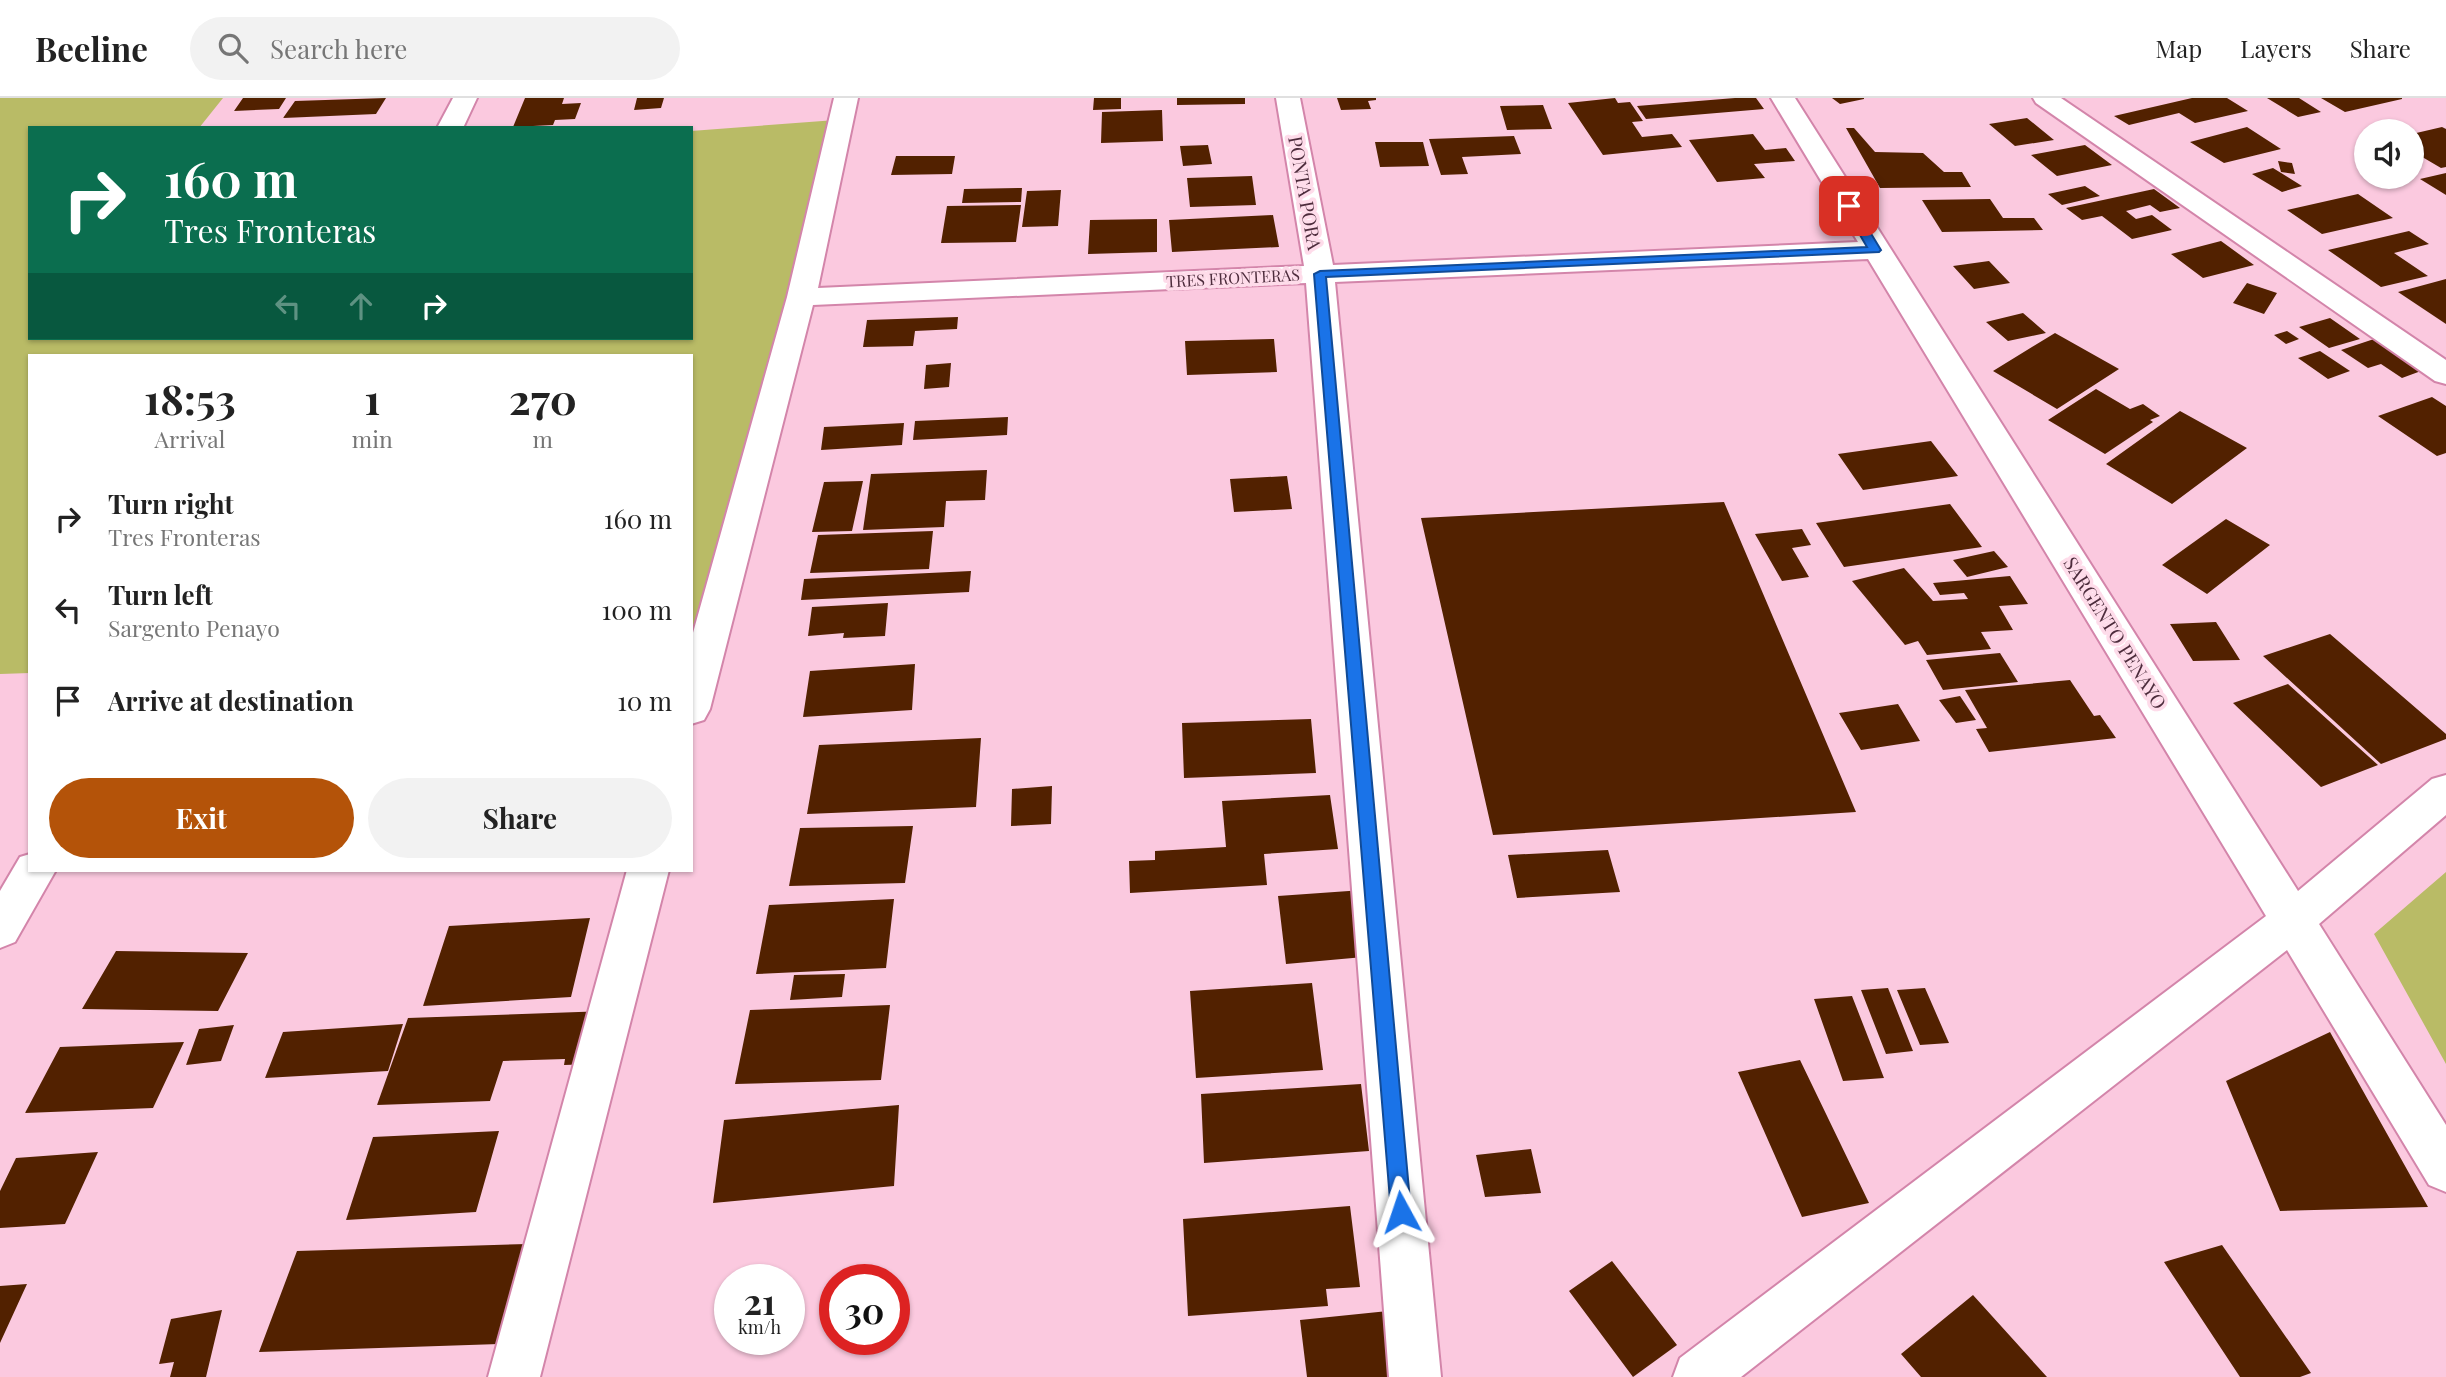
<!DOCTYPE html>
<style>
:root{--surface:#fff;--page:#f2f2f2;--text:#222;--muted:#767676;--line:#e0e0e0;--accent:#b45309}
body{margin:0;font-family:"Playfair Display",serif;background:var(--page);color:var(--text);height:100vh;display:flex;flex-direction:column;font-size:26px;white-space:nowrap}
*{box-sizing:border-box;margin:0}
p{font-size:23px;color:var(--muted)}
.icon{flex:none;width:38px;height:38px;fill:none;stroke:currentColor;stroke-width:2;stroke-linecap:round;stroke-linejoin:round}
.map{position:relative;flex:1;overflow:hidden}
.side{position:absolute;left:28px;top:256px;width:665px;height:518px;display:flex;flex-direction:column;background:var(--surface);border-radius:0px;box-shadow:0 2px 5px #0004}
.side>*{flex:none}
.guide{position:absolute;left:28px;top:28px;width:665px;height:214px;border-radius:0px;box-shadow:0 2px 5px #0004;background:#0b6e4f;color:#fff;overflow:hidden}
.controls{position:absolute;left:2354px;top:21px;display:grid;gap:14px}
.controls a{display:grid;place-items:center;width:70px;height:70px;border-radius:50%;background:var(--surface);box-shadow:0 2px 5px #0004;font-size:35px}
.speed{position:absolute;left:714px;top:1166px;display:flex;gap:14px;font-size:35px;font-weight:700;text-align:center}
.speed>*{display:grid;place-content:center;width:91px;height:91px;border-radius:50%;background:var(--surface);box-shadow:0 2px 5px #0004;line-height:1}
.speed small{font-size:18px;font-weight:400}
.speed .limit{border:10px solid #d22;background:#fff;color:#111}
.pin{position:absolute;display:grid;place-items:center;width:60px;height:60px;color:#fff;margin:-30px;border-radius:14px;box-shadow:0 4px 10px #0006}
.me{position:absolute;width:77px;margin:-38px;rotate:355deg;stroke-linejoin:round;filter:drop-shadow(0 0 5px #0008)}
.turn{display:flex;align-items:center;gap:24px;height:147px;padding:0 21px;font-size:32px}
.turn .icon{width:91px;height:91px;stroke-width:2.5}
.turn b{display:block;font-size:49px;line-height:60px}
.lanes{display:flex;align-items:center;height:66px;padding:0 21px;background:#0003;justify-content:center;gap:35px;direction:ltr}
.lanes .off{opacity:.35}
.eta{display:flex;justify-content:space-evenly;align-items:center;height:119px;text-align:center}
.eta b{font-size:42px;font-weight:700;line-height:49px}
.cta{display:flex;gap:14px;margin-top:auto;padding:14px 21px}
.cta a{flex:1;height:80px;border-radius:42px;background:var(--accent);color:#fff;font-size:28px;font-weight:700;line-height:80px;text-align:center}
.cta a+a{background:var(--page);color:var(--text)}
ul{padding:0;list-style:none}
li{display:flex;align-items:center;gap:21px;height:91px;padding:0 21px}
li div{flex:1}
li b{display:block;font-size:26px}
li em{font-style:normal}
header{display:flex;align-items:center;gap:42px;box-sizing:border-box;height:98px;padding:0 35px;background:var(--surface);border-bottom:2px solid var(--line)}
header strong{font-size:33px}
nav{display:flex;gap:38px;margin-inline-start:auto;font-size:24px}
.search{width:490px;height:63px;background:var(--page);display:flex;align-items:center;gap:18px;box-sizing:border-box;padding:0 24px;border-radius:38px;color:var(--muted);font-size:26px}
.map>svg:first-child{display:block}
.green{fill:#b9bb66}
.building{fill:#522100}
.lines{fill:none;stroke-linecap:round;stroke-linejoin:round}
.minor-casing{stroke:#d385aa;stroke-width:4}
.minor{fill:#fff;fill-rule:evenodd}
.route{fill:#1a73e8;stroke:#114b97;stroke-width:2}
.labels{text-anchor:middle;stroke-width:7;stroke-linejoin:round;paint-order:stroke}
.far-street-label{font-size:16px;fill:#4d2c3c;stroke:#fedcea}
.street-label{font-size:19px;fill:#4d2c3c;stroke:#fedcea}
</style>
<header>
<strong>Beeline</strong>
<div class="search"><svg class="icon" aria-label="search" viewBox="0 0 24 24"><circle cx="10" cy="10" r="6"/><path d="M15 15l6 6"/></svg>Search here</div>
<nav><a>Map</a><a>Layers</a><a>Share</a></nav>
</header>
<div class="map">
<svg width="2446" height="1279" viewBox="0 0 2446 1279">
<rect width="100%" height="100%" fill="#fbc9df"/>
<!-- green -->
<path class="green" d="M0,0H223L199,30H30V240H691V33L836,22L691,541V257H30V575L0,576Z
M2446,774V966L2374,836Z"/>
<!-- building -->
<path class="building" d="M243,0H286L279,11L234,13Z
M386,0L376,16L283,20L295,3Z
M525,0H564L562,6L581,5L575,21L555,22L553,27L513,29Z
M637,0H664L661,10L634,12Z
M1094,0H1121V11L1093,12Z
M1177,0H1245V6L1177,7Z
M1337,0H1376V2L1368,3L1371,11L1341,12Z
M1615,0L1618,5L1630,4L1643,23L1632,24L1642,39L1672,36L1682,49L1603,57L1568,5Z
M1735,0H1756L1764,11L1646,21L1637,8Z
M1832,0H1864V1L1840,6Z
M2192,0H2227L2248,13L2195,25L2179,15L2129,27L2114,18Z
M2267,0H2299L2321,14L2298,19Z
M2321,0H2402V1L2345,14Z
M1543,7L1552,31L1507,32L1500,8Z
M1162,12L1163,43L1101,45L1102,14Z
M2027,20L2054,42L2015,48L1989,26Z
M2247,29L2281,51L2224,65L2190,44Z
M2442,29L2446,31V69L2441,70L2412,53V36Z
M1846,30H1854L1875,54L1923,55L1944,74H1962L1971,89L1880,90Z
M1753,36L1765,52L1786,50L1795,63L1754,66L1765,80L1717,84L1689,42Z
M1514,38L1521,56L1462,59L1468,76L1441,77L1429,41Z
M1375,44H1423L1429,68L1380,69Z
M1208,47L1212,66L1183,68L1180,48Z
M2085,47L2112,67L2057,78L2031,57Z
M896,58H955L952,76L891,77Z
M2278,63L2292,65L2295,76L2281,74Z
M2273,70L2302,88L2282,94L2252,76Z
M2446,75V97L2420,81Z
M1252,78L1256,107L1190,109L1187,80Z
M2085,88L2100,98L2062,107L2048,96Z
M1022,90L1021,104L962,105L964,91Z
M2154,91L2180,110L2160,114L2150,107L2126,113L2136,121L2152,117L2172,132L2132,141L2102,118L2082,122L2066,110Z
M1061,92L1058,128L1022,129L1027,93Z
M2358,96L2393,120L2322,136L2287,112Z
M1990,101L2003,120H2034L2043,132L1942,134L1922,102Z
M1021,107L1016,144L941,145L947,108Z
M1273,117L1279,149L1172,154L1169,122Z
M1157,121V154L1088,156L1090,122Z
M2409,133L2429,146L2394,155L2428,178L2381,189L2328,152Z
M2221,143L2254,167L2203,180L2171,156Z
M1989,163L2010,185L1974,191L1953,168Z
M2446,181V226L2398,194Z
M2247,185L2277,195L2264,216L2233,205Z
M2023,215L2046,235L2008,243L1986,224Z
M958,219L957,231L915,233L913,248L863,249L867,222Z
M2330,220L2360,241L2329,250L2299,229Z
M2287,233L2299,241L2286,246L2274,237Z
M2055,235L2119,271L2057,311L1993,273Z
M1274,241L1277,274L1187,277L1185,243Z
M2374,241L2421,273L2402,280L2381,266L2368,270L2341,252Z
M2320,253L2350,273L2328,281L2298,260Z
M951,265L949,289L924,291L926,267Z
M2096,291L2130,311L2143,306L2160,318L2150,322L2153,324L2105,356L2048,322Z
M2432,299L2446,308V355L2437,358L2378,318Z
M2180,313L2247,350L2172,406L2106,366Z
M1008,319L1007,337L913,342L915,323Z
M904,325L902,347L821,352L824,329Z
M1931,343L1958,378L1863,392L1838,356Z
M987,372L985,402L946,403L944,429L863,432L871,376Z
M1287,378L1292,411L1234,414L1230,381Z
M863,383L852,433L812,434L824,384Z
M1724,404L1856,714L1493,737L1421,420Z
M1950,406L1982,449L1844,469L1816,425Z
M2226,421L2270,447L2207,496L2162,467Z
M1802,431L1811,447L1792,450L1809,479L1782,483L1755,436Z
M933,433L929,471L810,475L818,437Z
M1994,453L2008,469L1967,479L1953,462Z
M1904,470L1933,503L1968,501L1964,495L1940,497L1933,485L2010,478L2028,506L1999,508L2013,532L1981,534L1991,551L1927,557L1918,543L1905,547L1852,483Z
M971,473L969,494L801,502L804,481Z
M888,505L885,538L843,540L844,535L808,538L812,509Z
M2216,524L2240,562L2193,563L2170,526Z
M2330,536L2446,636V641L2381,666L2263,558Z
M2000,555L2018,584L1943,592L1926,562Z
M915,566L912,612L803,619L810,573Z
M2070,582L2094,618L2100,617L2116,640L1989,654L1976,631L1987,630L1965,592Z
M2288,586L2378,667L2321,689L2233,605Z
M1960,598L1976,622L1956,625L1939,602Z
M1898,606L1920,643L1861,652L1839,615Z
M1311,621L1316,675L1184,680L1182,625Z
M981,640L976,709L807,716L819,647Z
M1052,688L1051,726L1011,728L1012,691Z
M1330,697L1338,751L1264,756L1267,787L1130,795L1129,763L1155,762V753L1226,749L1222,703Z
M913,728L905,785L789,788L800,730Z
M1608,752L1620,794L1517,800L1508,757Z
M1363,792L1375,858L1286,866L1278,798Z
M894,801L886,870L756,876L769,807Z
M590,820L571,899L423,908L449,828Z
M116,853L248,855L218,913L82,911Z
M845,876L842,899L790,902L794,877Z
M1312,885L1323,972L1196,980L1190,893Z
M1888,890L1913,953L1886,956L1861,892Z
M1925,890L1949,945L1920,947L1897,892Z
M1852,898L1884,980L1843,983L1814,901Z
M890,907L881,982L735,986L750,912Z
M607,913L594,966L564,967L565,961L503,963L490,1003L377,1007L408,920Z
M403,926L388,973L265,980L283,934Z
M234,927L221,963L186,967L199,931Z
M2330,934L2428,1109L2280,1113L2226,983Z
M184,944L153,1010L25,1015L60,949Z
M1800,962L1869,1105L1802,1119L1738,974Z
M1361,986L1369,1053L1204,1065L1201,996Z
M899,1007L894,1088L713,1105L724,1022Z
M499,1033L476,1114L346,1122L373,1039Z
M1531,1051L1541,1095L1485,1099L1476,1057Z
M98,1054L65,1126L0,1130V1093L16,1060Z
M1350,1108L1360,1189L1326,1191L1328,1208L1188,1218L1183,1121Z
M527,1146L499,1246L259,1254L297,1153Z
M2222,1147L2311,1275L2300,1279H2240L2164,1164Z
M1612,1163L1677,1247L1633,1279L1569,1193Z
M27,1186L0,1245V1188Z
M1973,1197L2047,1279H1921L1901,1256Z
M222,1212L206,1279H170L174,1264L159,1266L171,1221Z
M1388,1213L1399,1279H1307L1300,1222Z"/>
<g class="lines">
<defs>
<path id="minor" d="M453,0H477L463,30H437Z
M834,0H858L818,190L1304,168L1276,0H1300L1333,167L1858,144L1771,0H1795L2298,793L2432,681L2446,677V717L2319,826L2446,1027V1094L2429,1087L2287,852L1741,1279H1673L1680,1260L2266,818L1868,161L1335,184L1441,1279H1389L1306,185L813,207L710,611L704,622L691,626V542L787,199Z
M2033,0H2061L2446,262V286L2435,283L2036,5Z
M30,756V772H56L15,844L0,850V793L20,759Z
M627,772H669L540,1279H488Z"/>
</defs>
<!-- minor casing -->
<use href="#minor" class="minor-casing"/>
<!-- minor -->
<use href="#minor" class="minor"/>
</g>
<!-- route -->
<path class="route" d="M1845,106H1853L1881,152L1879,154L1326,179L1411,1114L1408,1121L1401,1124L1394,1121L1391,1114L1314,176L1320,173L1867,149L1843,108Z"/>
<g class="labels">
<!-- far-street labels -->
<g class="far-street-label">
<text transform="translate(1233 180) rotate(-3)" y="6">TRES FRONTERAS</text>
</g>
<!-- street labels -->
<g class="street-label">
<text transform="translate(1305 95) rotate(80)" y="7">PONTA PORA</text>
<text transform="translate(2115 535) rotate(58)" y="7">SARGENTO PENAYO</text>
</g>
</g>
</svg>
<div class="controls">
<a><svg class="icon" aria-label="sound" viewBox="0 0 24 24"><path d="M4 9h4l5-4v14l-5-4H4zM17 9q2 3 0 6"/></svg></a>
</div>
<div class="speed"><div>21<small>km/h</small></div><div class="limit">30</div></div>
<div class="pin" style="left:1849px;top:108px;background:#d93025"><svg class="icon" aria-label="arrive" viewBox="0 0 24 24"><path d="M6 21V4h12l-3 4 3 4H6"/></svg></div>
<svg class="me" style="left:1401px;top:1114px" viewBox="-20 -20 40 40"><path d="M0-17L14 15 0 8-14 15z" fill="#1a73e8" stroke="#fff" stroke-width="4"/></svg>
<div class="guide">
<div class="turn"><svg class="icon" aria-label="right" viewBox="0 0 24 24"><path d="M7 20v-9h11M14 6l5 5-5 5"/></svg><div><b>160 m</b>Tres Fronteras</div></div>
<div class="lanes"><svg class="icon off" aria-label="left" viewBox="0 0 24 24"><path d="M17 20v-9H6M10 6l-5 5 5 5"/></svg><svg class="icon off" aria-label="ahead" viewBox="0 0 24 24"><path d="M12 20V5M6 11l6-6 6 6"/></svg><svg class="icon" aria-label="right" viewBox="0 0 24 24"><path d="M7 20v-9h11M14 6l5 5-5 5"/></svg></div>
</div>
<section class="side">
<div class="eta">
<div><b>18:53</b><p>Arrival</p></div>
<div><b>1</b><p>min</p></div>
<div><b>270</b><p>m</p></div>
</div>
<ul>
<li><svg class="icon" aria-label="right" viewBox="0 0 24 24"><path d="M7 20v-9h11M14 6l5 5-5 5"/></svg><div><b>Turn right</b><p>Tres Fronteras</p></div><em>160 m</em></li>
<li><svg class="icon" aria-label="left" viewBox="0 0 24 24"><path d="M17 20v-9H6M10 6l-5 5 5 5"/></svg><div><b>Turn left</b><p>Sargento Penayo</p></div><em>100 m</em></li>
<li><svg class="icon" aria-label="arrive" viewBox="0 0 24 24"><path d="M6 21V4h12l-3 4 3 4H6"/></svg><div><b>Arrive at destination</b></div><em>10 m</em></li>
</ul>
<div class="cta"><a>Exit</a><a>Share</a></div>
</section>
</div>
